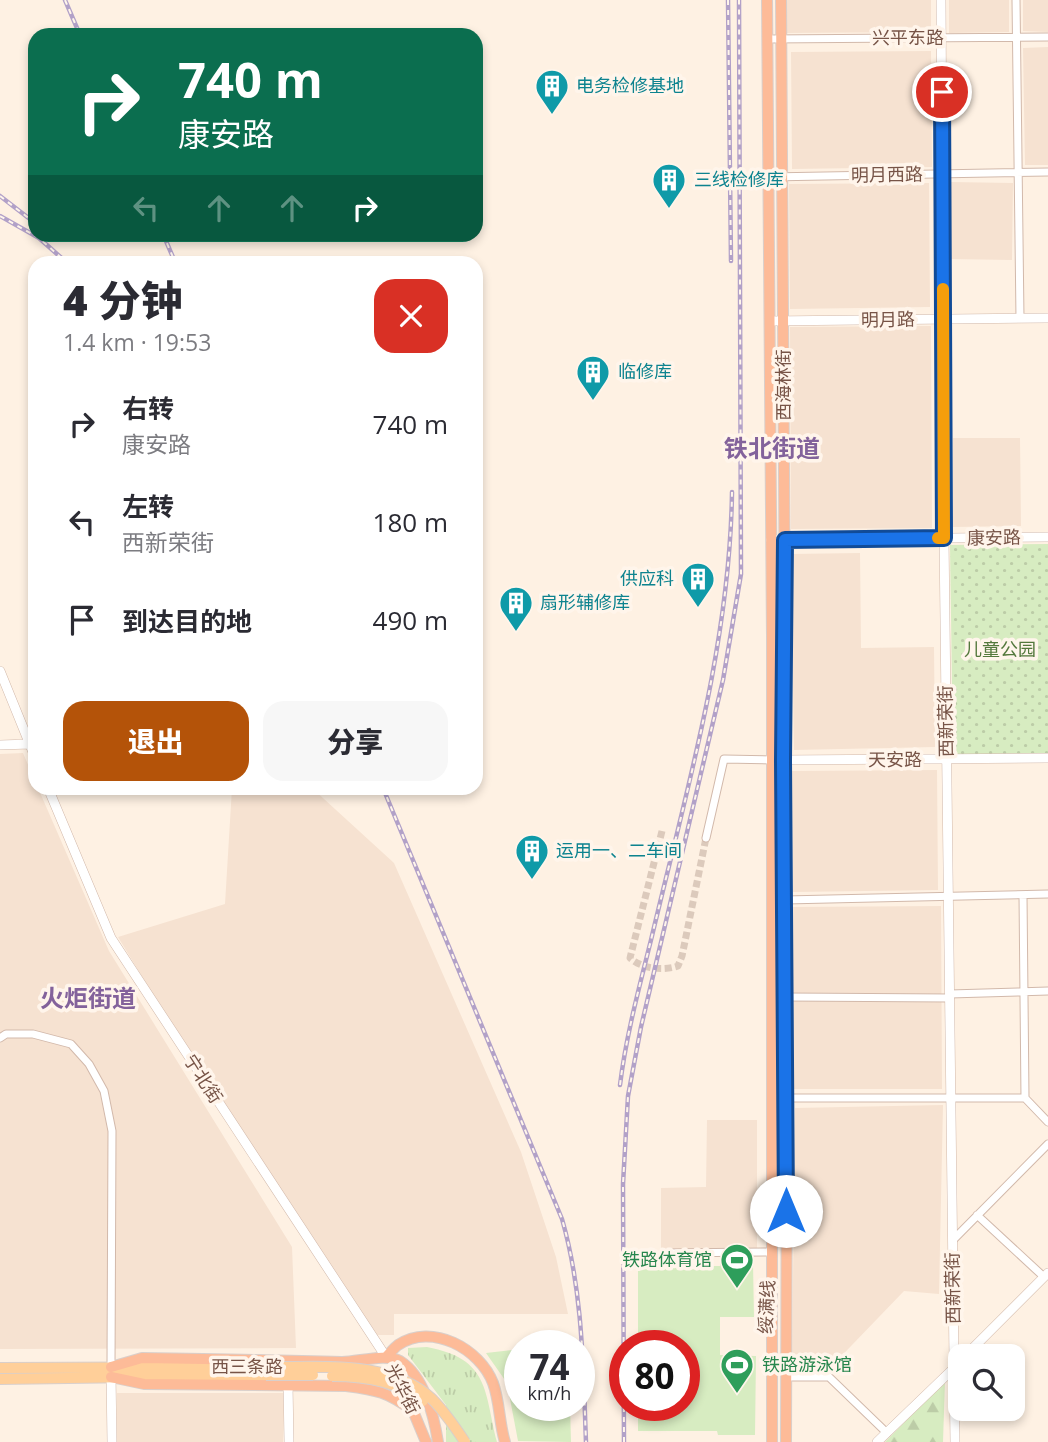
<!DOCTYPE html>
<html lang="zh">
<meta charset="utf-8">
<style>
:root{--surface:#fff;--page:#f7f7f7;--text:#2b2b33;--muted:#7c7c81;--accent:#b45309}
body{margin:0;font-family:"Open Sans","Noto Sans SC",sans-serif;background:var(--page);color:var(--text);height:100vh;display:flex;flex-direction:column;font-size:26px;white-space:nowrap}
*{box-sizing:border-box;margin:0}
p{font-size:23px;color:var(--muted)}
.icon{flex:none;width:38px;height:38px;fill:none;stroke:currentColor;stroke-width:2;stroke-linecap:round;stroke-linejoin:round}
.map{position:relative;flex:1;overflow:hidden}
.details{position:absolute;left:28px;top:256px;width:455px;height:539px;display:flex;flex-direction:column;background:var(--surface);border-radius:21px;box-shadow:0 4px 10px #0003}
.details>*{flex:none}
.guide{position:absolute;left:28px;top:28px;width:455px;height:214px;border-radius:21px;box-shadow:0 4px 10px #0003;background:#0b6e4f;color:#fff;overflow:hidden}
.buttons{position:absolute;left:948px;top:1344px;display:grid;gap:14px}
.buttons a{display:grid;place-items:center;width:77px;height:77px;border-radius:14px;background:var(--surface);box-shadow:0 4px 10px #0003;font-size:35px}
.speed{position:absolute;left:504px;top:1330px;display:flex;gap:14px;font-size:35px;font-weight:700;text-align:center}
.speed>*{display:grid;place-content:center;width:91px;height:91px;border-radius:50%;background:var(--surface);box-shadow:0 4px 10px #0003;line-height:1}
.speed small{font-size:18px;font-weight:400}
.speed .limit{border:10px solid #d22;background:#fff;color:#111}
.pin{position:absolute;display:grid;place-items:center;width:60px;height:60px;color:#fff;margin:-30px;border:4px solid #fff;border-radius:50%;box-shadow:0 2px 7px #0007}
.me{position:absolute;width:77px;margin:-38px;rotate:0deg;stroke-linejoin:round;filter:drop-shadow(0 0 5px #0008)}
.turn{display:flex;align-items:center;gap:24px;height:147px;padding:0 35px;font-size:32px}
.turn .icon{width:91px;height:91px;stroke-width:2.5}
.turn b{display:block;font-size:49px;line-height:60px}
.lanes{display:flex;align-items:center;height:66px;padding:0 35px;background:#0003;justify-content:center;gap:35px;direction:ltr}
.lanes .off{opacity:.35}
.round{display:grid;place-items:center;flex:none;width:74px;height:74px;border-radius:21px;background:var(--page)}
.head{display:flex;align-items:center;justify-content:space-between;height:119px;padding:0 35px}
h1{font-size:42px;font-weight:800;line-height:52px}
.action{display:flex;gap:14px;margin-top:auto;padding:14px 35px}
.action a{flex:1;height:80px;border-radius:21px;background:var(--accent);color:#fff;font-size:28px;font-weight:800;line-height:80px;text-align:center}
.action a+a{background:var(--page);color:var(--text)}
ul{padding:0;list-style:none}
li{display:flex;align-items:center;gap:21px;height:98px;padding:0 35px}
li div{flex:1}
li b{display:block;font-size:26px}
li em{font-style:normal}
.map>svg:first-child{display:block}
.residential{fill:#f6e2d1}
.grass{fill:url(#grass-tufts)}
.forest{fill:url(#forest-firs)}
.park{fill:url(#park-dots)}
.garden{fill:#d7ecc1}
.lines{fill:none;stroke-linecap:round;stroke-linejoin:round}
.minor-tunnel{stroke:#dccabc;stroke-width:7;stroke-dasharray:7 3.5;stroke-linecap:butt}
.minor-casing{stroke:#d2b9ab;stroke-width:9}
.tertiary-casing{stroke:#d2b9ab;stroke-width:10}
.primary-casing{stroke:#d9cfcb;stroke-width:12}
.trunk-casing{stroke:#d9cfcb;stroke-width:12}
.minor{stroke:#fff;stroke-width:7}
.tertiary{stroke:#fff;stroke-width:9}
.primary{stroke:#ffcf99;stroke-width:10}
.trunk{stroke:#fdbb98;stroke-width:10}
.rail-casing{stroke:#b2a1c8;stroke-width:4.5}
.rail{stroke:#fff5eb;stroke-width:2;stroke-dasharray:5;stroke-linecap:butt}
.primary-bridge-casing{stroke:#d9cfcb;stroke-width:12;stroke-linecap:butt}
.primary-bridge{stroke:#ffcf99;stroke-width:10}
.route-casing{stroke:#114b97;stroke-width:18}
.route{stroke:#1a73e8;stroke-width:12}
.slow{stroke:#f59e0b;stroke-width:12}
.labels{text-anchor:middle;stroke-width:7;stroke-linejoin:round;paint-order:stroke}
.street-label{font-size:18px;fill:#775447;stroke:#fff5eb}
.culture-label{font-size:18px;fill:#0d838f;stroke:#fff5eb;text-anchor:start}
.park-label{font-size:18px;fill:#53783c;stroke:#fff5eb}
.leisure-label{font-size:18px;fill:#27864d;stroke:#fff5eb;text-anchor:end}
.district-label{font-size:24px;font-weight:bold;fill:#83629b;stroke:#fff5eb}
</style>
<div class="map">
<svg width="1048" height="1442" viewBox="0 0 1048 1442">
<defs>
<pattern id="grass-tufts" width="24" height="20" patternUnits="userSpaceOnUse" patternTransform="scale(1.75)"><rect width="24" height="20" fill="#d7ecc1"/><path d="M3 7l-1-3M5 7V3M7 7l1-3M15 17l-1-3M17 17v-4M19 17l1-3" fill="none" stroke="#bccca7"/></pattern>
<pattern id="forest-firs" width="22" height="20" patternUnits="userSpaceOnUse" patternTransform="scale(1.75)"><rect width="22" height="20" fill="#d7ecc1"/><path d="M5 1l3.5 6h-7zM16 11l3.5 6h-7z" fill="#bccca7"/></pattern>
<pattern id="park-dots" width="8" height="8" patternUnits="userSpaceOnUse" patternTransform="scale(1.75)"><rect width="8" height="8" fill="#d7ecc1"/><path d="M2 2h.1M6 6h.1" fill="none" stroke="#bccca7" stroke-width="1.8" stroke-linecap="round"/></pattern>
</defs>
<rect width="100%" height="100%" fill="#fef1e3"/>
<!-- residential -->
<path class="residential" d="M787,0H931V32L787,33Z
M949,0H1009V32L949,33Z
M1023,0H1048V32L1023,31Z
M1048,47V165H1025L1023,48Z
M931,51L932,167L792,169L791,52Z
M950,182L1013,183L1012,260L949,259Z
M929,183L930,307L790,309L789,184Z
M931,326L932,528L791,529L790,327Z
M953,438H1020L1021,526L953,527Z
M860,553L861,648L934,647L935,747L794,750L791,554Z
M23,753L35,781V788H38L109,951L292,1247L296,1348L0,1349V754Z
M937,770L938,890L793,892L792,771Z
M232,788H312L394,863L521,1152L556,1257L568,1314H394V1335H373L149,988L118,937L225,904Z
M941,906L942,1089H792V907Z
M943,1105L939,1294L904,1291L826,1372H792L795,1108Z
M707,1120H757V1249H661V1188L706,1187Z
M117,1393H284L283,1442H117Z"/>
<!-- grass -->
<path class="grass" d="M427,1347C490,1359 484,1391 497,1442H446V1405L408,1355V1348Z"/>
<!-- forest -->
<path class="forest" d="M945,1381L943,1442H885Z"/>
<!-- park -->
<path class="park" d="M1048,544V754L953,756L950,545Z"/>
<!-- garden -->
<path class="garden" d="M720,1263H753L754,1317H720V1355L756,1356L755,1435H718L717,1431H638V1405H684V1346H638V1266H720Z
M520,1349V1405H570L571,1442L518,1441L507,1383L486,1353Z"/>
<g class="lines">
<!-- minor-tunnel -->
<path class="minor-tunnel" d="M662,831L630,958C642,969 664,971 678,966L682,956L706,838"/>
<defs>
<path id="minor" d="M1016,0L1020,318
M768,39L1048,37
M769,177L1048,172
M706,838L724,759L775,760
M1023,895L1025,1098L1048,1122
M785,900L1048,894
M950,994L1048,991
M786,997L950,998
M0,1038L6,1034H33L71,1044L89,1064L104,1091L112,1131L111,1367
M773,1098H1025
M977,1215L1044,1277
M953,1240L1048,1144
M664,1253L773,1252
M786,1377H829L887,1433"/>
<path id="tertiary" d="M941,0L944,538L955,1442
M770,321L1048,318
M771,540L1048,537
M0,671L35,757
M0,745L30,744
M783,760L1048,758
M48,788L111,938L386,1357
M965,1356L1048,1273
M111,1374L112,1442
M288,1384L289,1442
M877,1442L955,1367"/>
<path id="primary" d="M0,1368L266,1367
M0,1379L266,1375"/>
<path id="trunk" d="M767,0L772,638V1442
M781,0L785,628L783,760L787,1100L786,1442
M386,1357C390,1353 394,1348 398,1345C432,1322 480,1349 493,1383C500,1402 499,1423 505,1442
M111,1367L142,1358C209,1359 275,1360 342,1362C358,1362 386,1353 400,1361C424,1376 434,1416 438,1442
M111,1377L144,1384L346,1386C377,1390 388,1392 413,1411
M411,1406L426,1442"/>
</defs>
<!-- minor casing -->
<use href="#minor" class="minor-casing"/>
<!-- tertiary casing -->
<use href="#tertiary" class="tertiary-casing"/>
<!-- primary casing -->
<use href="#primary" class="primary-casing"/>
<!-- trunk casing -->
<use href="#trunk" class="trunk-casing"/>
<!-- minor -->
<use href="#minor" class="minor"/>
<!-- tertiary -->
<use href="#tertiary" class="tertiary"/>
<!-- primary -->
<use href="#primary" class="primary"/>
<!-- trunk -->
<use href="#trunk" class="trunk"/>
<defs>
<path id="rail" d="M65,0L80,35
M728,0L731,261
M0,196L35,223
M0,216L39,238L66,262
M163,234L175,262
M383,788L562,1219C583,1292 583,1367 586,1442
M620,1085C626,1036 639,988 651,940C686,792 730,644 732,492
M624,1442L623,1184L628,1096L641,1027L723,680L741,574L739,0"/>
</defs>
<!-- rail casing -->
<use href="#rail" class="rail-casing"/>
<!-- rail -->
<use href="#rail" class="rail"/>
<defs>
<path id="primary-bridge" d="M266,1367C321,1368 388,1359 432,1399C445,1412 455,1427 465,1442
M266,1375H313
M332,1376C363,1376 398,1381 423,1401"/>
</defs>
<!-- primary-bridge casing -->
<use href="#primary-bridge" class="primary-bridge-casing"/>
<!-- primary-bridge -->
<use href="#primary-bridge" class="primary-bridge"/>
</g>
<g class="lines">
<defs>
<path id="route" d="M786,1211L783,760L785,540L944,538L942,92"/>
</defs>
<!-- route casing -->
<use href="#route" class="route-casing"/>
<!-- route -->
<use href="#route" class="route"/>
<!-- slow -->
<path class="slow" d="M938,538H944L943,289"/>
</g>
<!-- icons -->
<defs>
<symbol id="building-pin" viewBox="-11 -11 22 30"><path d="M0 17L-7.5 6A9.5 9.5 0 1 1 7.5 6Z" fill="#0f9aa8" stroke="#fff5eb"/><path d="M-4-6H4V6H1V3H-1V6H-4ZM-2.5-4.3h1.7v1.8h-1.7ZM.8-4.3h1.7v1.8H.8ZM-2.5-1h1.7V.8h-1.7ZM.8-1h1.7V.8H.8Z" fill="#fff"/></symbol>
<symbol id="stadium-pin" viewBox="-11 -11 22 30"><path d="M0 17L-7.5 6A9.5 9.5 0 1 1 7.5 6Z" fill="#2e9e5b" stroke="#fff5eb"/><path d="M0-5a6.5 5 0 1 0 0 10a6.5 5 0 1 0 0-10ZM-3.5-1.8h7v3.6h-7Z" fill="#fff"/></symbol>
</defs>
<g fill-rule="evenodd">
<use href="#building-pin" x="533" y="67" width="38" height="52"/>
<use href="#building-pin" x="650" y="161" width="38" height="52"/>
<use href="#building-pin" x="574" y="353" width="38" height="52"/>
<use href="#building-pin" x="679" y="560" width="38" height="52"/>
<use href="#building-pin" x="497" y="584" width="38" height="52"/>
<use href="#building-pin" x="513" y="832" width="38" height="52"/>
<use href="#stadium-pin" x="718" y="1241" width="38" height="52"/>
<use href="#stadium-pin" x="718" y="1346" width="38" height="52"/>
</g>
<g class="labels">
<!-- street labels -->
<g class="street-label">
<text x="908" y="44">兴平东路</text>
<text transform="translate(887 175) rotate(-1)" y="6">明月西路</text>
<text transform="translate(888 320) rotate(-1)" y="6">明月路</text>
<text transform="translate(784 385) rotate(-90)" y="6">西海林街</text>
<text transform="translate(994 538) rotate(-1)" y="6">康安路</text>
<text transform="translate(946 721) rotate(-91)" y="6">西新荣街</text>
<text x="895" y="766">天安路</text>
<text transform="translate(203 1079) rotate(57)" y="6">宁北街</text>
<text transform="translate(953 1288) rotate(-91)" y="6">西新荣街</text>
<text transform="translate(767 1307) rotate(-87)" y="6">绥满线</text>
<text x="247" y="1373">西三条路</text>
<text transform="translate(402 1389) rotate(63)" y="6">光华街</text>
</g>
<!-- culture labels -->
<g class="culture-label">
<text x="576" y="92">电务检修基地</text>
<text x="694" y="186">三线检修库</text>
<text x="618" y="378">临修库</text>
<text x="674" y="585" text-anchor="end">供应科</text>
<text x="540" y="609">扇形辅修库</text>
<text x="556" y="857">运用一、二车间</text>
</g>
<!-- park labels -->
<g class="park-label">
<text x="1000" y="656">儿童公园</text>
</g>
<!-- leisure labels -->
<g class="leisure-label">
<text x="712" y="1266">铁路体育馆</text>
<text x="762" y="1371" text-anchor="start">铁路游泳馆</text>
</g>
<!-- district labels -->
<g class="district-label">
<text x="772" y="457">铁北街道</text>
<text x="88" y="1007">火炬街道</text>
</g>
</g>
</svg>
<div class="buttons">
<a><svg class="icon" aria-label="search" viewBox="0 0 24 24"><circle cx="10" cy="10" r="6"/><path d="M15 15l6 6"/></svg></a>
</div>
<div class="speed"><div>74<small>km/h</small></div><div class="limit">80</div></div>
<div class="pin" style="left:942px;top:92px;background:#d93025"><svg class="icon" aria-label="arrive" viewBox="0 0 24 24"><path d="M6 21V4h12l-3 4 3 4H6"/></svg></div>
<svg class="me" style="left:786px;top:1211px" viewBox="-20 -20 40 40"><circle r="19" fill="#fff"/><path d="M0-13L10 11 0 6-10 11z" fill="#1a73e8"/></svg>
<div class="guide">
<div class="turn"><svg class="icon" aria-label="right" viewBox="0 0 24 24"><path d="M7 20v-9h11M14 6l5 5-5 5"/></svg><div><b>740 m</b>康安路</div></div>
<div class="lanes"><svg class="icon off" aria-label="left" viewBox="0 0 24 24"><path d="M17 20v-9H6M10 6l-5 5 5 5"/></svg><svg class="icon off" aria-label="ahead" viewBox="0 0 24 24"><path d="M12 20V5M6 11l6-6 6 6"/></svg><svg class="icon off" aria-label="ahead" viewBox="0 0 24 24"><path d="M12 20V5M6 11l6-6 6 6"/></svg><svg class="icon" aria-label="right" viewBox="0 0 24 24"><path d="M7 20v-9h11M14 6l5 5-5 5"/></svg></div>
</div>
<section class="details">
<div class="head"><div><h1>4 分钟</h1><p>1.4 km · 19:53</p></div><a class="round" style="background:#d93025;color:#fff"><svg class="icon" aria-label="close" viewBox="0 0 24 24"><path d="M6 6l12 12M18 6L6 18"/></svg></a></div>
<ul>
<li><svg class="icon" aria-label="right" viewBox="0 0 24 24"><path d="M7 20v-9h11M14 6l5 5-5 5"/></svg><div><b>右转</b><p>康安路</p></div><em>740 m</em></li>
<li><svg class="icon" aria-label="left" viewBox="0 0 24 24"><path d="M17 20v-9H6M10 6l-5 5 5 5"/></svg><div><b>左转</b><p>西新荣街</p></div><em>180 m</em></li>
<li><svg class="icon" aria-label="arrive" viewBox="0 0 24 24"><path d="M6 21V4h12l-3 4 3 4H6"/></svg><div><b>到达目的地</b></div><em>490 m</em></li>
</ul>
<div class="action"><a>退出</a><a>分享</a></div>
</section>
</div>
